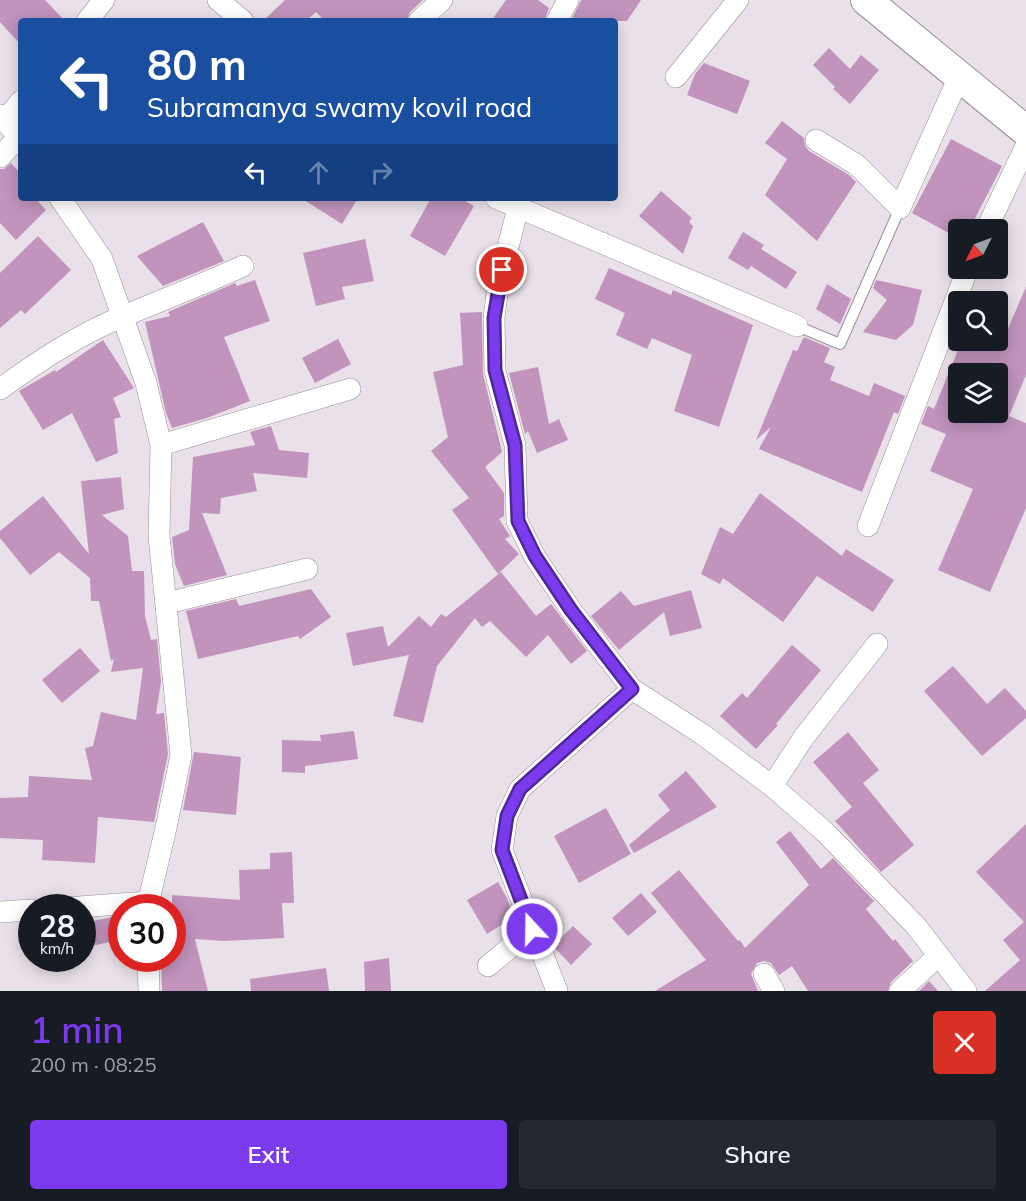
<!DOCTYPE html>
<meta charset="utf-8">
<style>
:root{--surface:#171b24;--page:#242831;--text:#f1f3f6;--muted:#9ea1a6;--accent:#7c3aed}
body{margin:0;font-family:Mulish,sans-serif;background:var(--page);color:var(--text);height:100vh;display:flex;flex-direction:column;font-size:22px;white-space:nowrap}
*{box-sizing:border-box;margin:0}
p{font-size:20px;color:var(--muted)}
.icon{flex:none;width:33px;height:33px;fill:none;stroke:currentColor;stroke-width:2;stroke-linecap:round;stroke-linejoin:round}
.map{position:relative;height:991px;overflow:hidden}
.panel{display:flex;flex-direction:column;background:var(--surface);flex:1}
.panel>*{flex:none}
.top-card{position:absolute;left:18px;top:18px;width:600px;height:183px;border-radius:6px;box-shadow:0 3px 15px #0003;background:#1a4fa0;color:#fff;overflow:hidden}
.needle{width:39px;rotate:228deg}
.buttons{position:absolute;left:948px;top:219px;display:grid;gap:12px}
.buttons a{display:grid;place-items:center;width:60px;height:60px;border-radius:6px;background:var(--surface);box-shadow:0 3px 15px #0003;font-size:30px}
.speed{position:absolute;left:18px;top:894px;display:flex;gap:12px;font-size:30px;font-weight:700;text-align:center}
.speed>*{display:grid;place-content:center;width:78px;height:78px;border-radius:50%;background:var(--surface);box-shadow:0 3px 15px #0003;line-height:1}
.speed small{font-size:15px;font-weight:400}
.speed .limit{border:9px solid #d22;background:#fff;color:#111}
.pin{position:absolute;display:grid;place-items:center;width:51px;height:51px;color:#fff;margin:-26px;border:3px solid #fff;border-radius:50%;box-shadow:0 2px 6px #0007}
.me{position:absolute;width:66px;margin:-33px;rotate:339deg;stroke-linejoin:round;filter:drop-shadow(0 0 4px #0008)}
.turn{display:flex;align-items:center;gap:21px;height:126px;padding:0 30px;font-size:27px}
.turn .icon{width:78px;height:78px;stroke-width:2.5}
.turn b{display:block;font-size:42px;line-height:51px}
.lanes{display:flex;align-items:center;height:57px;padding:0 30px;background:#0003;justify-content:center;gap:30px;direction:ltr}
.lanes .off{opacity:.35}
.round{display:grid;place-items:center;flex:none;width:63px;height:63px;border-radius:6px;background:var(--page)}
.overview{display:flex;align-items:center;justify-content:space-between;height:102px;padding:0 30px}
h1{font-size:36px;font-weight:600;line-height:45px;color:var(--accent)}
.action{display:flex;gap:12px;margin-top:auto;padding:12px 30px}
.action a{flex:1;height:69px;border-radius:6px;background:var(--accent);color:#fff;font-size:24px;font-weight:600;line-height:69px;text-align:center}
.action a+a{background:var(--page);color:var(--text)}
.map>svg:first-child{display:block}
.building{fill:#c193bd;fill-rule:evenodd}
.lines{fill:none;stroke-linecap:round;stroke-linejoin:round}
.lane-casing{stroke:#988f98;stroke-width:12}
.street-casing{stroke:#988f98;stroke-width:22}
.secondary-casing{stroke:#988f98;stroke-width:32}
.lane{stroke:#fff;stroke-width:10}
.street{stroke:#fff;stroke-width:21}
.secondary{stroke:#fff;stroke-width:30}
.route-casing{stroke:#51269a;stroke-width:15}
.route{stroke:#7c3aed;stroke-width:10}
</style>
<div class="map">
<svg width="1026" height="991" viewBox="0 0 1026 991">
<rect width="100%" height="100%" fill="#eae0e9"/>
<!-- building -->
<path class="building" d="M0,0H45L65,21H21V45L0,22Z
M285,0H423L410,12L407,21H325L316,12L306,21H263Z
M506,0H538L549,8L544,21H491Z
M581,0H641L627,21H571Z
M829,48L850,69L861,55L879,70L850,104L833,89L835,87L813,65Z
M704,63L750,81L737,114L687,95L695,74Z
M782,121L804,138L805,146L809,151L849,175L856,182L817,241L765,195L787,159L765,143Z
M951,139L1002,166L969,230H958V238L912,213Z
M11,163L21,174V198H35L46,210L16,240L0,223V169H4Z
M661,191L692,218L689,222L693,226L683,254L639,216Z
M301,198H358L342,224Z
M431,198H460L474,206L445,256L410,236Z
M203,222L224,261L163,286L137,256Z
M743,232L764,245L761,249L797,272L786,289L751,266L748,270L728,258Z
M38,236L71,270L25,314L21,310L0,328V273Z
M365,239L374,281L342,287L345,299L316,306L303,253Z
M609,268L671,295L673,290L753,325L719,427L674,411L692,355L652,338L647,349L616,335L625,313L595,299Z
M255,280L270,321L224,337L250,401L207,418L172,428L166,413L145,322L170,316L168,312L235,283L237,286Z
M876,280L922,290L913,325L896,340L863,332L887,300L873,288Z
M827,284L851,299L840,324L816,309Z
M1026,287V375L1009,416L1026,423V508L990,592L938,570L973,489L930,471L946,434L921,424L928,406L934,409L962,340H1003ZM958,374H998V412H958Z
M482,312L483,374L502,452L485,467L504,493V516L499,519L510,536L505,539L519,554L498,574L452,510L469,498L431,451L448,437L433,372L463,365L460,313Z
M804,337L830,348L824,362L835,367L830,380L869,396L874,383L905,396L898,414L894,412L862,492L759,449L771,427L756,440L793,350L797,351Z
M338,339L351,364L315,383L302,358Z
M103,340L134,388L113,398L121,417L114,419L118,453L96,462L72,413L43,430L19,391L55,370L56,372Z
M538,367L549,424L559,419L568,440L537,453L528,431L525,434L509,373Z
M271,426L279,450L309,453L307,478L253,473L257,491L221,498L220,514L202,513L227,575L184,586L175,564L172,537L189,530L193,457L255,445L250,432Z
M121,477L124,509L102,515L128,536L132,571H144L145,616L151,640L157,639L161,682L156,714L164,713L168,754L154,822L98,817L95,863L42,860L43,840L0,838V798L28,797L29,776L92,780L85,748L93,746L101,712L136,720L143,668L111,672L114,659L111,661L99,601H91L90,578L59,552L30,575L0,538V531L43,496L89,554L81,481Z
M760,493L842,556L846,549L894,580L873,612L817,576L783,622L723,578L720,584L701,574L720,527L733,534Z
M501,572L536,616L551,604L587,651L571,664L548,635L526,657L490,621L482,627L475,618L437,666L423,723L393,716L409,655L353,666L346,633L383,626L388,647L419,616L431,627L441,614L446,617Z
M311,589L331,617L300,639L298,636L198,659L186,611L236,599L239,606Z
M691,590L702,628L670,636L664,612L619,650L591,616L621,591L634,606Z
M792,645L821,670L776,724L778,725L756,749L720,716L742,693L747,698Z
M80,648L100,671L62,703L42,680Z
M953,666L987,704L1005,688L1026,711V718L982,756L924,691Z
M354,731L358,759L305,766V773L282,772V740L321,741L320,735Z
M848,732L879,770L863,783L914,845L881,872L835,821L852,807L813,762Z
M194,752L241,757L236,815L183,810Z
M686,771L717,807L634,853L629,845L670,810L658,795Z
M606,808L631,854L579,883L554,836Z
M1026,824V991H985L1020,960L1003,940L1024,922L976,872Z
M790,831L821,869L833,858L874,901L866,909L893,941L895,939L913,961L891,982L888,991H808L792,966L779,975L771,963L764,961L757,963L751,974L758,991H655L706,960L651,893L679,870L738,941L740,940L745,948L809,885L776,842Z
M292,852L294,903H282L284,938L223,941L195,939L208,991H162L161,961L172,958V895L240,900L239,870L270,869V853Z
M498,882L507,898L514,917L487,934L467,900Z
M641,893L657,912L628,936L612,918Z
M113,917L119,940L82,948V923Z
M573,926L592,944L571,965L553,946Z
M389,958L391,991H365L364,962Z
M326,968L329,991H251L250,979Z
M929,981L938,991H919Z"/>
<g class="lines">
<defs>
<path id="lane" d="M797,326L840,344L900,208"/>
<path id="street" d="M218,0L243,21
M87,21L104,0
M419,21L442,0
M557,21L568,0
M676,77L738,0
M0,115L21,140
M5,120L21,101
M816,140L857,165L900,208L959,77
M0,157L19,137
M60,198L102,259L146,383L161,445L159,536L181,755L166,828L147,908
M496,198L797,326
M518,208L498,286L494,318L495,371L515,445L517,521L535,557L571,610L632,689L702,734L772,786L825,832L916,926L966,991
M986,230L1026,146
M0,389C39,361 79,334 124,316C164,299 204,284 243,266
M161,445L350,389
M868,526L968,268
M167,603L307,569
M772,786L804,737L877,644
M66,908L147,902
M0,912L32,910
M148,958L149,991
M488,966L532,929
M764,974L774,991
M557,991L502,850L507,816L520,789L632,689
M900,991L939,955"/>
<path id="secondary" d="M866,0L1026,131"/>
</defs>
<!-- lane casing -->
<use href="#lane" class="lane-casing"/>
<!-- street casing -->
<use href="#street" class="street-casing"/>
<!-- secondary casing -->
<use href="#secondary" class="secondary-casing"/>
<!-- lane -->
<use href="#lane" class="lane"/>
<!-- street -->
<use href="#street" class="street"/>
<!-- secondary -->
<use href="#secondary" class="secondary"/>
</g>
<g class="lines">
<defs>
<path id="route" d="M502,270L494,318L495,370L515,445L518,521L535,556L571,610L632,689L520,789L507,816L502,850L532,929"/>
</defs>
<!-- route casing -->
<use href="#route" class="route-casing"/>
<!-- route -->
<use href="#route" class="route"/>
</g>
</svg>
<div class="buttons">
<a><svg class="needle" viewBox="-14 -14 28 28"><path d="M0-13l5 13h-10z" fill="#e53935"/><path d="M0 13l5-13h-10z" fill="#9ea1a6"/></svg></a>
<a><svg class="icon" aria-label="search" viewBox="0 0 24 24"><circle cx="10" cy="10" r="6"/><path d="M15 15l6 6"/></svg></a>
<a><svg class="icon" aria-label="layers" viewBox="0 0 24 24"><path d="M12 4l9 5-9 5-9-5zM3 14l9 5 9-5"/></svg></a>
</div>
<div class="speed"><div>28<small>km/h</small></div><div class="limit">30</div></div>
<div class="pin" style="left:502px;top:270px;background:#d93025"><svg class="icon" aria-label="arrive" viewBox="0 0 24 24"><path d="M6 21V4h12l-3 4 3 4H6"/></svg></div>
<svg class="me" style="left:532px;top:929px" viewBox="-20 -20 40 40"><circle r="17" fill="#7c3aed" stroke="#fff" stroke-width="3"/><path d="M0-11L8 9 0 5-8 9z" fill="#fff"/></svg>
<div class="top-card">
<div class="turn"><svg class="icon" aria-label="left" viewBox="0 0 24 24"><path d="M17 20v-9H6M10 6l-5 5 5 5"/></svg><div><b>80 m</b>Subramanya swamy kovil road</div></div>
<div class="lanes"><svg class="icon" aria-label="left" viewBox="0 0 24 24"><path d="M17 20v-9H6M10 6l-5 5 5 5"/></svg><svg class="icon off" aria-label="ahead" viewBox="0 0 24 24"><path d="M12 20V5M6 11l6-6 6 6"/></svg><svg class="icon off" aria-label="right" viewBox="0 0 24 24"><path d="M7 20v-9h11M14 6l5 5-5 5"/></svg></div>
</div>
</div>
<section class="panel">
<div class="overview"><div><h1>1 min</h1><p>200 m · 08:25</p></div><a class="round" style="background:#d93025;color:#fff"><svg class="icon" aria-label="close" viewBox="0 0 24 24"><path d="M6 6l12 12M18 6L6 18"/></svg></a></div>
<div class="action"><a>Exit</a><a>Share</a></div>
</section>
